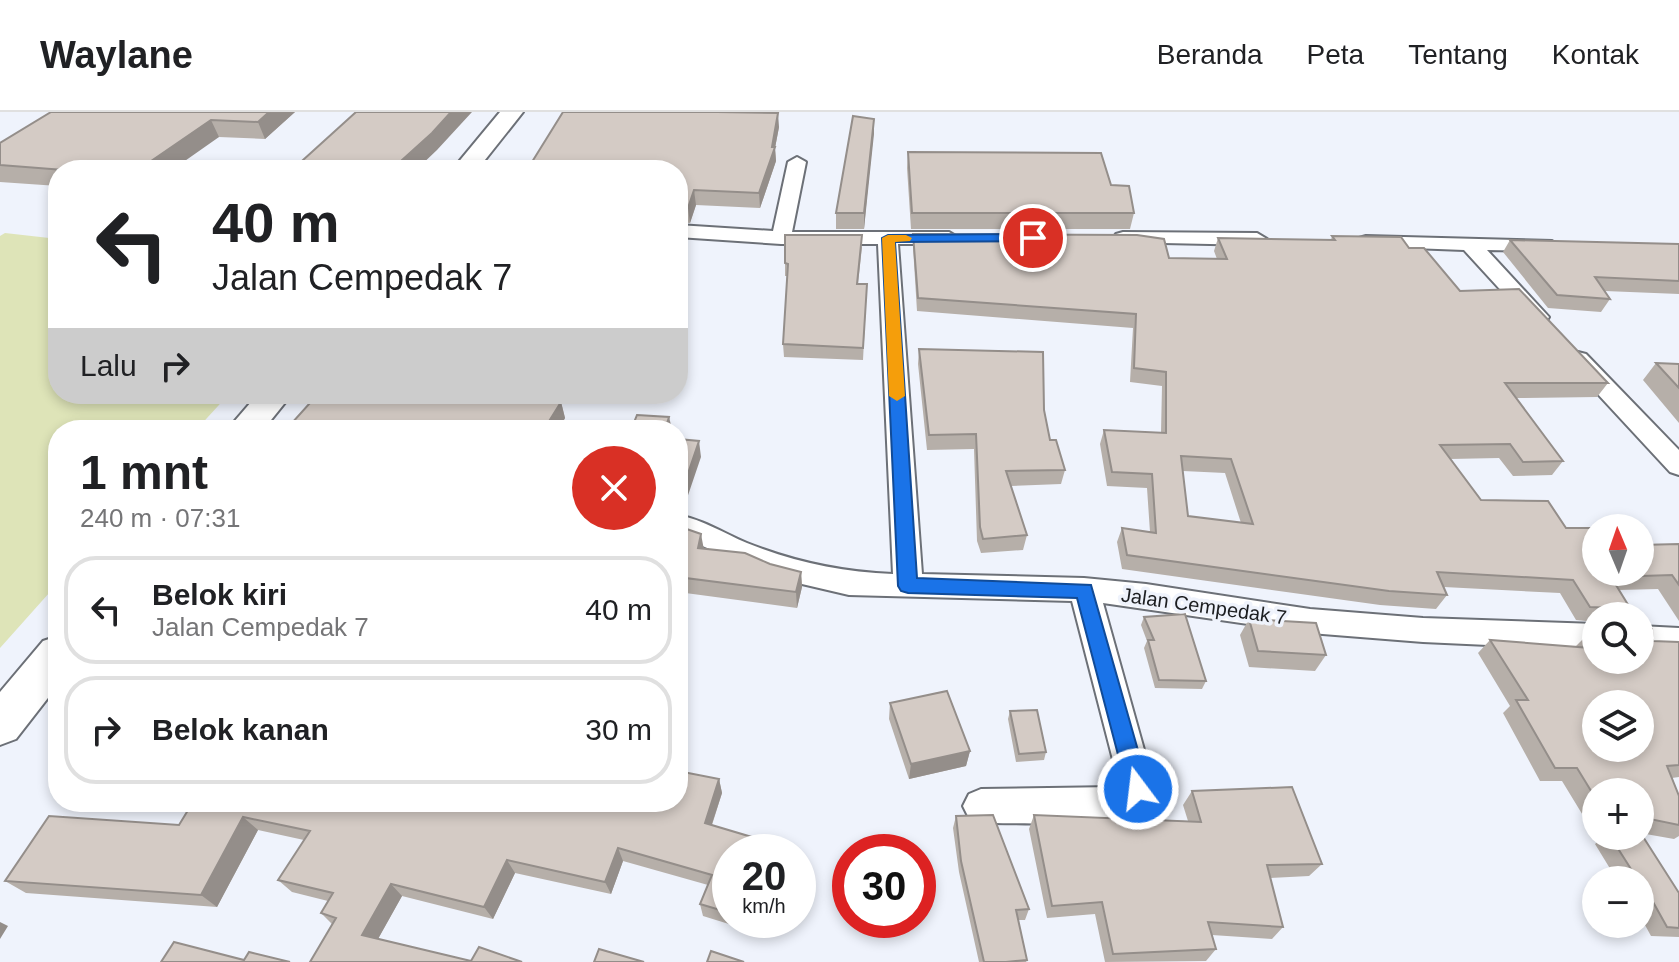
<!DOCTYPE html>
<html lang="id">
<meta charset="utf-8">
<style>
:root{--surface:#fff;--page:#f2f2f2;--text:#202124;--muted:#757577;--line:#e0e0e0}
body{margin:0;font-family:Helvetica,sans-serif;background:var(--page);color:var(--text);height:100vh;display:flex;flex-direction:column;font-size:30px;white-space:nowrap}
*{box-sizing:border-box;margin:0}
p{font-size:26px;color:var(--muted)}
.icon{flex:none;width:44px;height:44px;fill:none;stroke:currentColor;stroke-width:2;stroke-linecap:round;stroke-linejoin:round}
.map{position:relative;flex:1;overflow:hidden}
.panel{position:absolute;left:48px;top:308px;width:640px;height:392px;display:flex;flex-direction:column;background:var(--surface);border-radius:32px;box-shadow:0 4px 12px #0003}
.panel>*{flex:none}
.banner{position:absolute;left:48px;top:48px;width:640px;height:244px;border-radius:32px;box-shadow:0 4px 12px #0003;background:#fff;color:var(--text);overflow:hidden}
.needle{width:52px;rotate:358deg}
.buttons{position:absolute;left:1582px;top:402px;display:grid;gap:16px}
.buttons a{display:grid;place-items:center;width:72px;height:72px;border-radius:50%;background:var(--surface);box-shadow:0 4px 12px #0003;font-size:40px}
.speed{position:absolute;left:712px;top:722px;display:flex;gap:16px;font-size:40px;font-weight:700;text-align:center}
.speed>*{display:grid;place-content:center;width:104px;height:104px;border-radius:50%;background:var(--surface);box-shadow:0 4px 12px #0003;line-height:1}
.speed small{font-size:20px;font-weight:400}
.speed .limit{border:12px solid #d22;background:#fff;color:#111}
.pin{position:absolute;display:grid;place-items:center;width:68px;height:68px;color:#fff;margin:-34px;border:4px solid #fff;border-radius:50%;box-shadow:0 2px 8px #0007}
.me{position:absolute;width:88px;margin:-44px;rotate:345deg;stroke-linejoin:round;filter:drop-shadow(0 0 6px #0008)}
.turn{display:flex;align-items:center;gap:28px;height:168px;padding:0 32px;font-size:36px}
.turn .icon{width:104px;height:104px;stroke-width:2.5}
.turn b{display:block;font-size:56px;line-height:68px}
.then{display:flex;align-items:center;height:76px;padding:0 32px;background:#0003;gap:16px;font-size:30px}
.round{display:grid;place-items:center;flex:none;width:84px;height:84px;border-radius:42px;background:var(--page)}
.head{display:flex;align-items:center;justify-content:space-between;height:136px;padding:0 32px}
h1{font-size:48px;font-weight:800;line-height:60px}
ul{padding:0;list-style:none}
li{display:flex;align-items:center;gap:24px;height:108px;margin:0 16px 12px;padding:0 16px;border:4px solid var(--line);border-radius:32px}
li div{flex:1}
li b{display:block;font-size:30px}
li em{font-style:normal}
header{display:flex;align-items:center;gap:48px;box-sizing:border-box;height:112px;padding:0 40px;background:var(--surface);border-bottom:2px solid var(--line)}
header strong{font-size:38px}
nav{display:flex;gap:44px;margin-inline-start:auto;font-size:28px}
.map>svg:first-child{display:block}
.green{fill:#dee4b8}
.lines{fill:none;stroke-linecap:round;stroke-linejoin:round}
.street-casing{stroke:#6c7077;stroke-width:4}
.secondary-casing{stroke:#6c7077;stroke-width:4}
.street{fill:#fff;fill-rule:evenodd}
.secondary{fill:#fff;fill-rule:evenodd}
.wall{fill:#b6afa9;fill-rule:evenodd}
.shaded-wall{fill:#948e8a}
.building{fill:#d4cbc5;stroke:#948e8a;stroke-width:2;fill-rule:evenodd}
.route{fill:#1a73e8;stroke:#114b97;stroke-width:2}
.slow{fill:#f59e0b}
.labels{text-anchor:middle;stroke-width:7;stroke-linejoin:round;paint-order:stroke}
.street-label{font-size:20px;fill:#1c1e21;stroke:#eff3fc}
</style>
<header>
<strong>Waylane</strong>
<nav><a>Beranda</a><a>Peta</a><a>Tentang</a><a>Kontak</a></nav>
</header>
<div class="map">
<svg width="1679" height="850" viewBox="0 0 1679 850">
<rect width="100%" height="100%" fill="#eff3fc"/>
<!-- green -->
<path class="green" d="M5,121L58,127V282H229L196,318H58V471L0,536V124Z"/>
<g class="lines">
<defs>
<path id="street" d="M797,45L806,50L792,120H949L959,126L949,132H898L922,462L1084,466L1146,472L1310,497L1423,506L1596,512V538L1423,530L1310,521L1103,491L1155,677C1151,687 1146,695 1136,701C1110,717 1016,710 981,711L969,706L963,694L969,682L981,677L1114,675L1119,671L1072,489L849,483L772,465L678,423V403C704,408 723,421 747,431C795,450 841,460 893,462L878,132H781L678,125V113L773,119L788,50Z
M1123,120L1257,121L1267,127L1257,133L1116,130L1113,126L1116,122Z
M1366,124L1552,129L1555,133L1545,139L1487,138L1549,205L1546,210H1530L1464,138L1359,134L1356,130L1359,126Z
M1578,240L1586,242L1679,338V363L1670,360L1570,252L1566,247L1570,242Z
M1640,514L1679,516V542L1640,540Z"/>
<path id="secondary" d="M500,0H523L477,58H452Z
M258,282H292L263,318H227Z
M58,524V573L16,627L0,633V580L43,529Z"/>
</defs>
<!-- street casing -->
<use href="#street" class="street-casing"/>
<!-- secondary casing -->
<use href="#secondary" class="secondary-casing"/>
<!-- street -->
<use href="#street" class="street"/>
<!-- secondary -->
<use href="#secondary" class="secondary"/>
</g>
<!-- wall -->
<path class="wall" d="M51,0H295L265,27L219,25L58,58V74L0,70V31Z
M874,7L864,117H836V101Z
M779,15L775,36L776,49L760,96L696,93L690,111L678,110V58Z
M908,40L1111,73L1134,101L1130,117H911L907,56Z
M913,122L1169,146L1217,147L1214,139L1218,126L1331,128L1332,124L1409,136L1460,179L1608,271L1597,285L1516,286L1563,349L1552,363L1513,364L1499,346L1450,347L1481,388L1596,460L1679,432V509L1658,477L1619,478L1635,504H1596V510L1576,508L1560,481L1444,475L1447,483L1436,497L1380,493L1122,457L1117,430L1122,416L1150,420L1147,376L1107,374L1100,332L1104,318L1161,321L1162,274L1130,270L1133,216L917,199L913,135ZM1183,359L1225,361L1241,411L1188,404Z
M1510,128L1679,132V182L1605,179L1610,187L1601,200L1548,196L1503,140Z
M862,135L858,172H867L863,248L784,245L783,232L787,164H785V151Z
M919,237L1044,298L1050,328L1065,358L1061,372L1011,374L1027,423L1023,438L981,441L977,429L974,337L927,338L918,252Z
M1656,251L1679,252V311L1643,268Z
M318,282H528L529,286L561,290L565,306L562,312L614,317L615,318H295L291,312Z
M678,414L704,436L801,460L802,475L797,496L678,480Z
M1144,505L1206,569L1202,577L1155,576L1144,536L1147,529L1141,513Z
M1249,507L1326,543L1315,559L1249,555L1240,523Z
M1584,526L1679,530V665L1672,666L1679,684V724L1674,727L1640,721L1679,781V825L1651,824L1640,804V768H1617L1595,732L1600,728L1599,727L1603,724H1640V680H1596V712L1587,710L1562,669H1540L1503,601L1510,594L1478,541L1490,528L1575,535Z
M890,591L970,639L966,654L909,667L889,607Z
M1010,599L1046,640L1044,648L1016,650L1008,607Z
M719,667L722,681L712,713L730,740V808H749L745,817L703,804L700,792L708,773L623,749L611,782L515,761L493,807L402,784L378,827L471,849L522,850H310L332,812L321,801L328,789L292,780L278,768L304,728L258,718L217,795L26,781L5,769L179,713L193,690L660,693Z
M1192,679L1322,752L1309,764L1270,766L1283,815L1272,827L1212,823L1216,837L1206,849L1105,850L1095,802L1047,806L1029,717L1034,703L1188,709L1183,693Z
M956,704L1029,797L1025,808H1018L1027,848L1026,850H979L959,760L953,716Z"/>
<!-- shaded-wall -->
<path class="shaded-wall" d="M269,0H295L265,27L258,10Z
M451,0H472L437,38L416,58H391Z
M778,1L779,15L775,36L776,49L760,96L759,81L772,35Z
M874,7V22L864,117V101Z
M211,8L219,25L172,58H138Z
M694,78L696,93L690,111L688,96Z
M682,113L684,128L678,147V125Z
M561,290L565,306L558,318L548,311Z
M669,305L671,313L670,318H665Z
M699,329L701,345L682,401L678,402V386Z
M701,422L704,438L698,436Z
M801,460L802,475L797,496L796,480Z
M970,639L966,654L909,667L911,652Z
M719,667L722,681L708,724L705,711Z
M243,705L258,718L217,795L201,783Z
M618,736L623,749L611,782L605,770Z
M507,748L515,761L493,807L484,795Z
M391,772L402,784L374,834L362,823Z
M743,808H749L745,817Z
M0,810L8,814L0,827Z"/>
<!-- building -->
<path class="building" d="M51,0H269L258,10L211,8L138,58H64L0,53V31Z
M356,0H451L432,21L391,58H292Z
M563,0H717L778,1L772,35H775L759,81L694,78L688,96L678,95V58H527Z
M853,4L874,7L864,101H836Z
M908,40L1101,41L1111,73L1129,74L1134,101H912Z
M678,113H682L678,125Z
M913,122L1137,123L1164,127L1169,146L1227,147L1218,126L1335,128L1332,124L1401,125L1409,136H1424L1460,179L1519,177L1608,271H1505L1563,349L1523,350L1510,332L1440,333L1481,388L1548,389L1566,416H1597L1596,460H1640V433L1679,432V473L1672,463L1611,465L1635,504H1612V496L1590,495L1573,468L1437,460L1447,483L1389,479L1127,443L1122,416L1156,421L1152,362L1112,360L1104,318L1166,321V260L1134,256L1136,202L918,186ZM1181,344L1231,347L1253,412L1188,404Z
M785,123H862L857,172H867L863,236L783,232L788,152L785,151Z
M1510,128L1679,132V169L1595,165L1610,187L1557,183Z
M919,237L1043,240L1044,298L1050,328H1056L1065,358L1006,359L1027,423L983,427L980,415L976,322L929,323Z
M1656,251L1679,252V276Z
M318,282H526L523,286L561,290L548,311L614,317V318H300L304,314L291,312Z
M637,303L669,305L665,318H631Z
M678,327L699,329L680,385L678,386Z
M678,414L701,422L698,436L745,441L770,452L801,460L796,480L678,465Z
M1185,502L1206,569L1159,568L1148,528H1154L1144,505Z
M1249,507L1316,511L1326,543L1258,539Z
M1640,511L1643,516L1652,517L1653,529L1679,530V653L1667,654L1679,684V713L1640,705V680H1596V687L1577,656H1555L1516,588H1528L1490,528L1591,536L1584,526H1596V548H1640ZM1596,592H1640V636H1596Z
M947,579L970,639L911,652L890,591Z
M1037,598L1046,640L1019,642L1010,599Z
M678,659L719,667L705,711L772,731L768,740H730V801L700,792L712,763L618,736L605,770L507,748L484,795L391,772L362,823L471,849L479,835L522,850H310L336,806L321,801L333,781L278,768L310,719L243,705L201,783L5,769L49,704L179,713L193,690H634L660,693L661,690H678Z
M1292,675L1322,752L1267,753L1283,815L1208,810L1216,837L1113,842L1102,790L1052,794L1034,703L1201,710L1192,679Z
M993,703L1029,797L1016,798L1027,848L1006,850H984L961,749L956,704Z
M1640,720L1679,781V816L1667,815L1643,772H1640V768H1638L1610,724H1640Z
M174,830L244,848L249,840L290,850H161Z
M599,837L644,850H594Z
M711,839L744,850H707Z"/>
<!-- route -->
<path class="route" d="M1033,122L1038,123V129L895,130L917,466L1091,473L1149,677L1146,684L1138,687L1130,684L1127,677L1077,486L908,481L901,479L898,474L882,126L888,123Z"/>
<!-- slow -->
<path class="slow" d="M906,123L912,126L910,129L895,130L905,284L897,289L889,284L882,126L888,123Z"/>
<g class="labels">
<!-- street labels -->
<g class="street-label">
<text transform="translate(1204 494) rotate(8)" y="7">Jalan Cempedak 7</text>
</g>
</g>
</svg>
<div class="buttons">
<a><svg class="needle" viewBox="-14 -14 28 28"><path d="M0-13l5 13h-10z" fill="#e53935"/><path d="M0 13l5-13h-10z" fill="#757577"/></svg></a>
<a><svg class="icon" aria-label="search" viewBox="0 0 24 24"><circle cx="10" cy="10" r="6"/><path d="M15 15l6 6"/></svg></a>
<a><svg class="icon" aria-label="layers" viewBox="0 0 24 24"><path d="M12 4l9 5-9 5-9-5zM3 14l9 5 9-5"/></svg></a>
<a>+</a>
<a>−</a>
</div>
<div class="speed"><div>20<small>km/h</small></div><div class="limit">30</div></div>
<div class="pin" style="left:1033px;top:126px;background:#d93025"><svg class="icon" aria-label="arrive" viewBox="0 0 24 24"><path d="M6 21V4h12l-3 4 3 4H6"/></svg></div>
<svg class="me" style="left:1138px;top:677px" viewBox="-20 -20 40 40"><circle r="17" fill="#1a73e8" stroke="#fff" stroke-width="3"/><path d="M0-11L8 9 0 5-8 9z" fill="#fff"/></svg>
<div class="banner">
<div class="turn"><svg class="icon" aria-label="left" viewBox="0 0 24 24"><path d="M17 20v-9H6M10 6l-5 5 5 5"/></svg><div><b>40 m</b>Jalan Cempedak 7</div></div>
<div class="then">Lalu<svg class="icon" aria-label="right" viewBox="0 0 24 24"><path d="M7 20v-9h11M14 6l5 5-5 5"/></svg></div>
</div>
<section class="panel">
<div class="head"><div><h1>1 mnt</h1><p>240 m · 07:31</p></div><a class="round" style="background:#d93025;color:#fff"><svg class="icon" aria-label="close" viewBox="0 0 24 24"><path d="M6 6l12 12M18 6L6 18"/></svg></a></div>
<ul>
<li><svg class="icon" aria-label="left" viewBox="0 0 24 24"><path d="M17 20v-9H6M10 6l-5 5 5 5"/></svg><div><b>Belok kiri</b><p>Jalan Cempedak 7</p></div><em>40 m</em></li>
<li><svg class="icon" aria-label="right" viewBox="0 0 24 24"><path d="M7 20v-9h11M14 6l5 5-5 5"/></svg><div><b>Belok kanan</b></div><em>30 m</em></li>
</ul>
</section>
</div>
